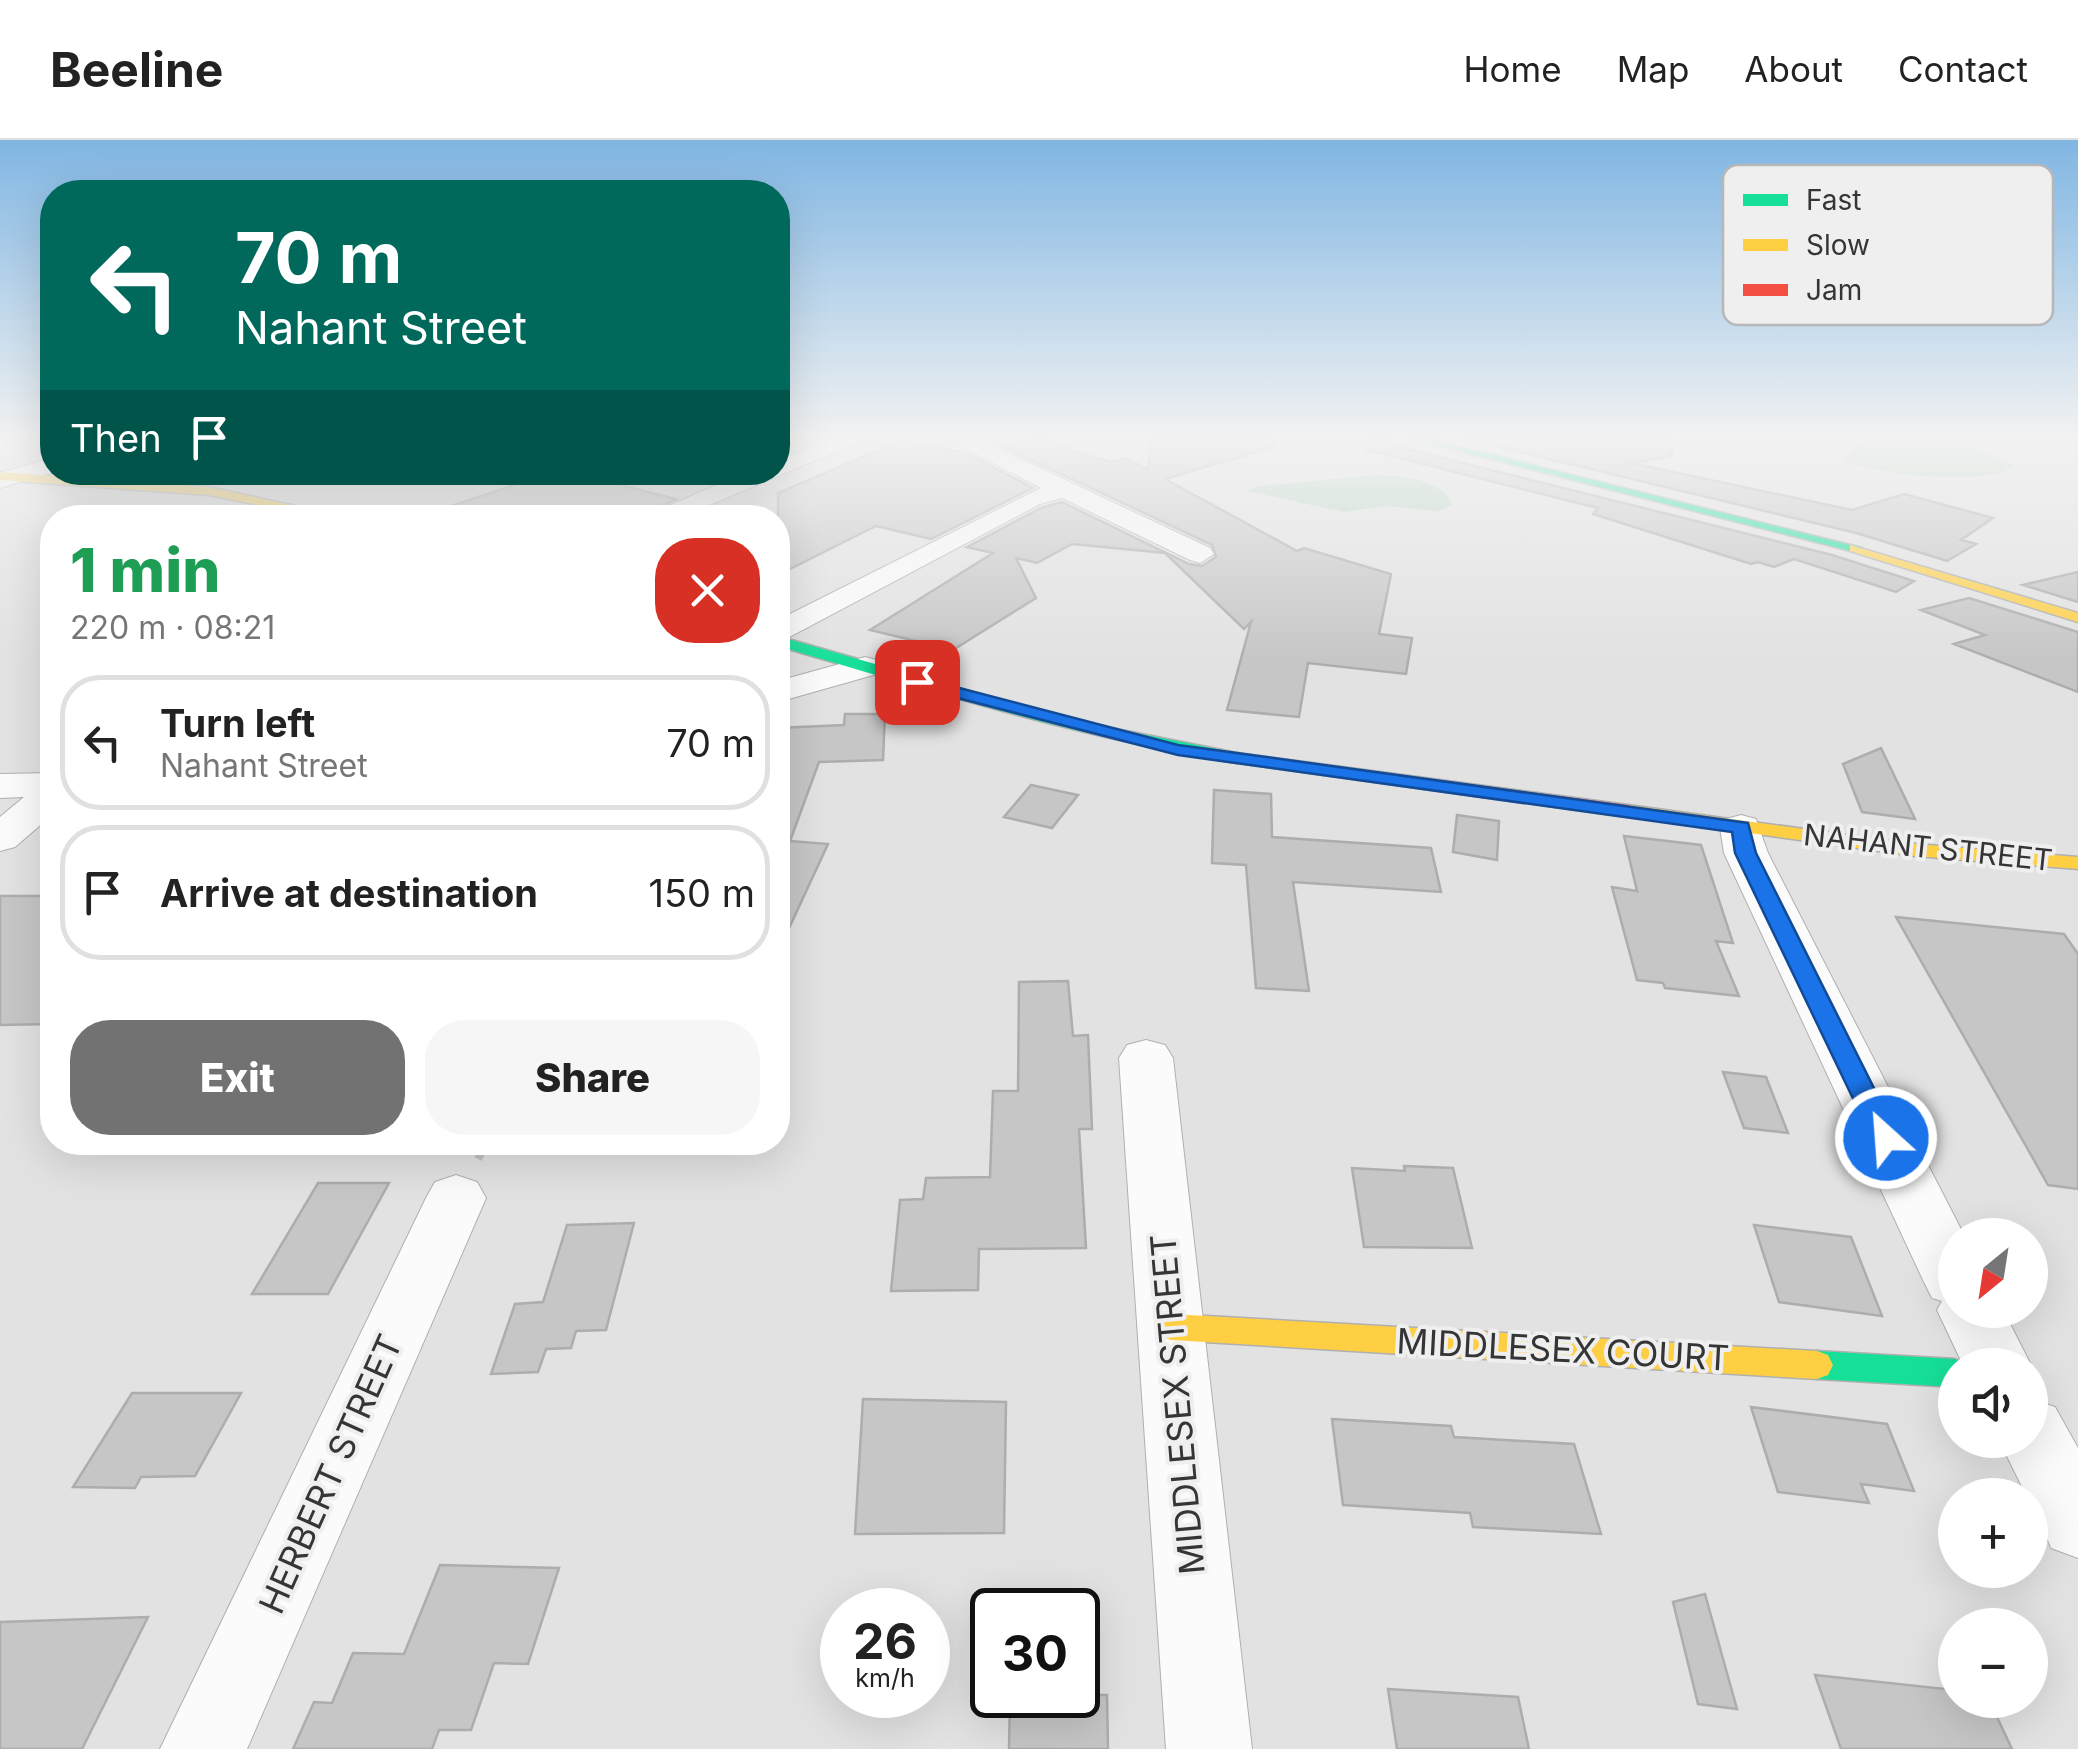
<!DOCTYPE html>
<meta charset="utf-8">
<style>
:root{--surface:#fff;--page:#f6f6f6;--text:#222;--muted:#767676;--line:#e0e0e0;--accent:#727272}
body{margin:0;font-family:Inter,sans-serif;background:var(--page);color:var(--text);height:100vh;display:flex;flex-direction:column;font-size:38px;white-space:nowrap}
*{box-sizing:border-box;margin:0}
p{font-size:32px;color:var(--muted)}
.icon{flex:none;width:55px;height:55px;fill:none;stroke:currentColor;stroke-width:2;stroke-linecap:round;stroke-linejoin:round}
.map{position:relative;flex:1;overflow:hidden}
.panel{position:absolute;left:40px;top:365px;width:750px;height:650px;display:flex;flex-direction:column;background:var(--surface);border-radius:40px;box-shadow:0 10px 40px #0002}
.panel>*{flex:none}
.banner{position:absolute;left:40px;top:40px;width:750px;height:305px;border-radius:40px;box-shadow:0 10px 40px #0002;background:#00695c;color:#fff;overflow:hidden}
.needle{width:65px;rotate:210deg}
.controls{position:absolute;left:1938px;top:1078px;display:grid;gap:20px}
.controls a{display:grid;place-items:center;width:110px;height:110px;border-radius:50%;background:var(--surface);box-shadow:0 10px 40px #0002;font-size:50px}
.speed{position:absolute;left:820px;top:1448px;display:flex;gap:20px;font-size:50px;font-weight:700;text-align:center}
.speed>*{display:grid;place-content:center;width:130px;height:130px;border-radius:50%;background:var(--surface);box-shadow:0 10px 40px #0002;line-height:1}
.speed small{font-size:25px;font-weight:400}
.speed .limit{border:5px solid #111;border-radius:15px;background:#fff;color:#111}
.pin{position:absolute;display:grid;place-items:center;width:85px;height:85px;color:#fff;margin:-42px;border-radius:20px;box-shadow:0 5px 15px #0006}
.me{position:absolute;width:110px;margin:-55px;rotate:334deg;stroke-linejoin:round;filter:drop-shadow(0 0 8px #0008)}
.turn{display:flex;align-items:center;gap:35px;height:210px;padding:0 30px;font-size:45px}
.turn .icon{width:130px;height:130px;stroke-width:2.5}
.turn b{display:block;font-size:70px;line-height:85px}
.then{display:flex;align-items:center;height:95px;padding:0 30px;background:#0003;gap:20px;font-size:38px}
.round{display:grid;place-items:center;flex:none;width:105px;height:105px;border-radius:40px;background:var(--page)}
.headline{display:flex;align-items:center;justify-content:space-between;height:170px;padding:0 30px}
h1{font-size:60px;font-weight:800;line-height:75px;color:#1e9e55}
.button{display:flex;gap:20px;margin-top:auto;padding:20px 30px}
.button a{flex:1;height:115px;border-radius:40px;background:var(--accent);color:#fff;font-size:40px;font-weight:800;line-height:115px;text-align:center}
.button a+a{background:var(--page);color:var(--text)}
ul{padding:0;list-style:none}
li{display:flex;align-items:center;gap:30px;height:135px;margin:0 20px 15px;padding:0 10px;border:5px solid var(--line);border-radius:40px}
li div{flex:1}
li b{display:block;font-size:38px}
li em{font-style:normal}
header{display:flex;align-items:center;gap:60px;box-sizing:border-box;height:140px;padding:0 50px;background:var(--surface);border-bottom:2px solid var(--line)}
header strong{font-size:48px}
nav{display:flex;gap:55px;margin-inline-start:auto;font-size:35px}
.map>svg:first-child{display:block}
.green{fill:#b6d4c0}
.building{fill:#c6c6c7;stroke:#adadad;stroke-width:2.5}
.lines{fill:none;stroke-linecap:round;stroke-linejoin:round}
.street-casing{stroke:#b0b0b0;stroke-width:2}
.fast-casing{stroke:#b0b0b0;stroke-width:3}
.slow-casing{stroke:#b0b0b0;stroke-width:3}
.jam-casing{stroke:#b0b0b0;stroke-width:3}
.path{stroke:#c1c1c2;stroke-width:8;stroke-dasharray:6 9;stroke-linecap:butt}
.street{fill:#fbfbfb;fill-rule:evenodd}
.fast{fill:#16e098;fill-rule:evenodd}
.slow{fill:#ffcf43;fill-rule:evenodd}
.jam{fill:#f24e42;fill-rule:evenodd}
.route{fill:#1a73e8;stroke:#114b97;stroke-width:2.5}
.labels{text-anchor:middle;stroke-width:8;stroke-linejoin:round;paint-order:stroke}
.street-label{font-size:30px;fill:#353536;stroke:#efeff0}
.near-street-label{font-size:35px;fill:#353536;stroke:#efeff0}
.key{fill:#efeff0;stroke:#b7b7b8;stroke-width:2.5}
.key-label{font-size:28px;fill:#353536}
</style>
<header>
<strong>Beeline</strong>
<nav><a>Home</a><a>Map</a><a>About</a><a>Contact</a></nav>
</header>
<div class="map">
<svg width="2078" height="1609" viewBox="0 0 2078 1609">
<rect width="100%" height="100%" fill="#e2e2e2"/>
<!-- green -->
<path class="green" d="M1875,296H1964L1974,308L2015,326C1984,347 1881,335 1845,321L1851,310Z
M1378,335C1402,336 1444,340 1452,365L1438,371L1385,366L1344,372L1247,351L1259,346Z"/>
<!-- building -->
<path class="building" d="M1152,296H1274L1276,306L1165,339L1297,411L1304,408L1391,434L1379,494L1412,498L1406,534L1308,523L1299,577L1227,570L1251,482L1244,489L1165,413L1072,404L1037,423L1016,418L1036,458L953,510L870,490L993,413L967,407L1041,368L1062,362L1189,424L1202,426L1216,417L1212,405L1002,306L1044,298L1088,316L1111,322L1126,318L1148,330Z
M1369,296H1388L1395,306L1832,415L1914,441L1896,452L1794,419L1774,427L1758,422L1751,424L1593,374L1598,368L1367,310Z
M1454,296H1670L1672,316L1631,323L1852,370L1904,354L1993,378L1961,400L1976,404L1947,421L1856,393Z
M900,301L966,313L1033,348L931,399L876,386L778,435V353Z
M553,332H570L676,359L637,378H441L439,370Z
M2078,432V462L2023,445Z
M1969,458L2078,492V552L1954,504L1985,495L1921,470Z
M845,574H885L883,620L819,622L790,701L828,704L778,812V588L844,585Z
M1881,608L1915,679L1862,672L1843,624Z
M1031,645L1078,655L1052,688L1004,677Z
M1214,650L1271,654L1272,697L1431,708L1441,752L1293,742L1309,851L1256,848L1246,725L1212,723Z
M1457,675L1499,681L1497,720L1453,712Z
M1624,696L1701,705L1733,803L1716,801L1739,856L1665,848L1663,843L1637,840L1612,747L1637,751Z
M0,756H52V884L0,885Z
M1896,777L2064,794L2078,814V1049L2048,1045Z
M1068,841L1073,896L1088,895L1092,989H1079L1086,1108L979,1109L978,1150L891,1151L900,1060L923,1059L926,1038L990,1037L993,951H1018L1019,842Z
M1723,932L1766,937L1788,993L1744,988Z
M1404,1026L1453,1028L1472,1108L1364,1107L1352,1028L1405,1031Z
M318,1043H389L328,1154H252Z
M634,1083L606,1190L576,1191L571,1208L546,1209L538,1232L491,1234L515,1164L543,1162L567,1085Z
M1754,1085L1851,1097L1882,1176L1779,1162Z
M132,1253H241L195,1336L141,1337L135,1348L73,1347Z
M863,1259L1006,1262L1004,1393L855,1394Z
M1751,1267L1887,1284L1914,1351L1861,1344L1869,1363L1778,1352Z
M1332,1279L1451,1286L1454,1297L1574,1304L1601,1394L1473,1387L1470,1373L1343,1365Z
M440,1425L559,1428L528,1524L494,1523L471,1590H439L432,1609H293L314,1562L332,1563L353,1513L404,1514Z
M1705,1454L1737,1569L1698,1564L1673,1462Z
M148,1477L82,1609H0V1482Z
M1815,1535L1955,1550V1560H1989L2012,1609H1841Z
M1388,1549L1518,1557L1529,1609H1397Z
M1010,1555H1107L1108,1609H1009Z"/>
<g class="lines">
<defs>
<path id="street" d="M840,296H872L679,378H641L746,332H778V321Z
M942,296H972L1210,408L1214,414L1200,423L1190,420L1062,358L1040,364L778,503V480L1041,348Z
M2058,296H2078V305L2061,301Z
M52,318L53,332L0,348V333Z
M865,517L877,520L882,527L877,534L778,562V541Z
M52,633V675L15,707L0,711V677L24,657L0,658V634Z
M1741,675L1756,679L1768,713L1964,1095H1955V1170H2003L2031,1225L2030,1227L1963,1225L1937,1170L1942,1161L1932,1158L1923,1140L1724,713L1720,688L1726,679Z
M1146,900L1165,905L1173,918L1252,1609H1166L1119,918L1127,905Z
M456,1035L477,1042L486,1058L247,1609H160L426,1058L435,1042Z
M2030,1258L2055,1267L2078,1308V1418L2051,1408L2030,1355H2026L1999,1300H2030Z"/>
<path id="fast" d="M1400,296H1418L1862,408L1855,412Z
M778,496L1066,579L1237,613L1246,618L1237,623C1080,598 930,551 778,506Z
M1817,1211L1955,1219L1967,1225H1955V1247L1817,1239L1806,1235L1801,1225L1806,1215Z"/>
<path id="slow" d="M0,332L209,347L350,378H323L209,355L0,340Z
M1850,405L2078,473V482L1850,411Z
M1628,665L1915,704L2078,717V729L1915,716L1621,675L1618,671Z
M1171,1174L1817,1211L1828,1215L1833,1225L1828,1235L1817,1239L1171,1200L1160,1196L1155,1187L1160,1178Z"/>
<path id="jam" d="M1237,613L1628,665L1638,671L1628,677L1231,622V614Z"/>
</defs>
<!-- street casing -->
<use href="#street" class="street-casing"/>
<!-- fast casing -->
<use href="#fast" class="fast-casing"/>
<!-- slow casing -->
<use href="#slow" class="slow-casing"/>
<!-- jam casing -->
<use href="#jam" class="jam-casing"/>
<!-- path -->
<path class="path" d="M478,1019L487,1002"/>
<!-- street -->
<use href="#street" class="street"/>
<!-- fast -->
<use href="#fast" class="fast"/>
<!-- slow -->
<use href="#slow" class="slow"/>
<!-- jam -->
<use href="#jam" class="jam"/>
</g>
<!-- sky -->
<linearGradient id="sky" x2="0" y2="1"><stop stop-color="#80b6e3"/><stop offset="0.57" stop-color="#f2f2f2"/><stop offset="1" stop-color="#f2f2f2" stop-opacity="0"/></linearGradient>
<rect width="2078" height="521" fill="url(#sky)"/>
<!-- route -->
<path class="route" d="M917,537L1178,605L1748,683L1756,713L1899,998L1886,1008L1872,998L1735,713L1732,692L1178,615L911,546V538Z"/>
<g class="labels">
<!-- street labels -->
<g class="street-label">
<text transform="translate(1928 708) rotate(6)" y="10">NAHANT STREET</text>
</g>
<!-- near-street labels -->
<g class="near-street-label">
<text transform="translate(1563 1210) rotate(3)" y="12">MIDDLESEX COURT</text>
<text transform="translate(1178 1264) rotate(-95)" y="12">MIDDLESEX STREET</text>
<text transform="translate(331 1334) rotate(-66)" y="12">HERBERT STREET</text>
</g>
</g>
<!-- legend -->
<rect x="1723" y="25" width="330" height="160" rx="15" class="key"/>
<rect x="1743" y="54" width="45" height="12" fill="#16e098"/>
<rect x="1743" y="99" width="45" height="12" fill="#ffcf43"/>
<rect x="1743" y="144" width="45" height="12" fill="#f24e42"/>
<g class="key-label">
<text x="1806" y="70">Fast</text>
<text x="1806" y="115">Slow</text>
<text x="1806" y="160">Jam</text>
</g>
</svg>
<div class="controls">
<a><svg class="needle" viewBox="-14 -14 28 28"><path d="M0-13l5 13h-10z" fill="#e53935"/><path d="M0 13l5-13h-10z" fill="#767676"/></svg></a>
<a><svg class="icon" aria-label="sound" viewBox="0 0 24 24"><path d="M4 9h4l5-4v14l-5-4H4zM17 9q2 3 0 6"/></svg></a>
<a>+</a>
<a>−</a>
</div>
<div class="speed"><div>26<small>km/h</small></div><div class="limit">30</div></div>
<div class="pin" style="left:917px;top:542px;background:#d93025"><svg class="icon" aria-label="arrive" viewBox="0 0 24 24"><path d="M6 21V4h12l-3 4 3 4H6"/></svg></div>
<svg class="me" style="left:1886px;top:998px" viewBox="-20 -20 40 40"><circle r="17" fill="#1a73e8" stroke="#fff" stroke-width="3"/><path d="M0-11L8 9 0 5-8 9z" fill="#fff"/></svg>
<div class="banner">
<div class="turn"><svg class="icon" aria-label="left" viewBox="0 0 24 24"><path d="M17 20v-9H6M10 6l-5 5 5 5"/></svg><div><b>70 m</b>Nahant Street</div></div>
<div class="then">Then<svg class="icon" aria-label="arrive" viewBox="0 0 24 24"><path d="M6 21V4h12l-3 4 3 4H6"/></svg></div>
</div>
<section class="panel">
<div class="headline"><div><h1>1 min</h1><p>220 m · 08:21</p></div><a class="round" style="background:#d93025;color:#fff"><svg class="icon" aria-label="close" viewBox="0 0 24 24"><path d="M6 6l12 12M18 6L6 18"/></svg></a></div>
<ul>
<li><svg class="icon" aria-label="left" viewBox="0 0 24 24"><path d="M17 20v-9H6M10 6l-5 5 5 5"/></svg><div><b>Turn left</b><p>Nahant Street</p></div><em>70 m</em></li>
<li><svg class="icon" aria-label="arrive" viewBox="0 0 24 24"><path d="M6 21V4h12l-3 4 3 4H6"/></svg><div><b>Arrive at destination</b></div><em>150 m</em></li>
</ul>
<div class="button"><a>Exit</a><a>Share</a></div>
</section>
</div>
